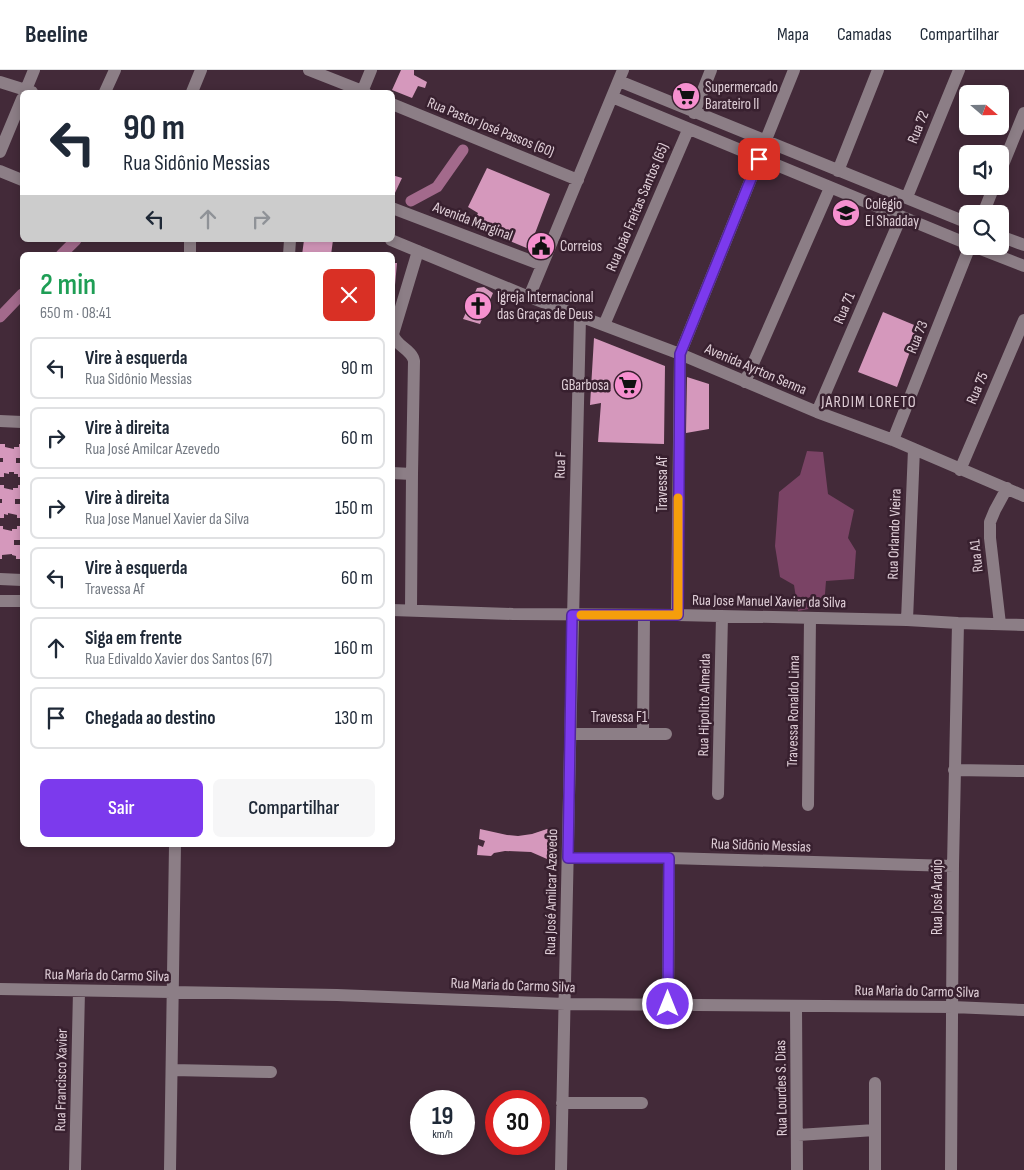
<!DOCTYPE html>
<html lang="pt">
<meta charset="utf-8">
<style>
:root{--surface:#fff;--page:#f6f6f7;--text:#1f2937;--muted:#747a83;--line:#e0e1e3;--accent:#7c3aed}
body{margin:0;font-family:"Sofia Sans Condensed",sans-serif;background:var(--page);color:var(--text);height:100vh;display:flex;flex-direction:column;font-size:19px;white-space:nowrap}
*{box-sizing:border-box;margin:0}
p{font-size:16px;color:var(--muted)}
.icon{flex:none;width:28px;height:28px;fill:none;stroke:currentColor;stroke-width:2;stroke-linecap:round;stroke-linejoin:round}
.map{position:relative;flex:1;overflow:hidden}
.side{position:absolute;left:20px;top:182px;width:375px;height:595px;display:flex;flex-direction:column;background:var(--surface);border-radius:8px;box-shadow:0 2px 8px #0003}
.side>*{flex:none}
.hud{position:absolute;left:20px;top:20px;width:375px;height:152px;border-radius:8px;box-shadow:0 2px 8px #0003;background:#fff;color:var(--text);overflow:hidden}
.needle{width:32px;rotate:110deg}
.controls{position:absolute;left:959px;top:15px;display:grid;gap:10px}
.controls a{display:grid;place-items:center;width:50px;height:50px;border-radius:8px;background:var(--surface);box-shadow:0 2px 8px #0003;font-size:25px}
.speed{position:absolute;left:410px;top:1020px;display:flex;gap:10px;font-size:25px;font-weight:700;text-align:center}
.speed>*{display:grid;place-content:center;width:65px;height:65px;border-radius:50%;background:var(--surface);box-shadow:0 2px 8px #0003;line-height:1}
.speed small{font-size:12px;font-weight:400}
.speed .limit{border:8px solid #d22;background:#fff;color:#111}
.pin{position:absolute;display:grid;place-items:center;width:42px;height:42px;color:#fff;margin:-21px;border-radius:10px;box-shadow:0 2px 8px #0006}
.me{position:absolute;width:55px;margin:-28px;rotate:0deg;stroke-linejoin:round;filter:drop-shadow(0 0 4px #0008)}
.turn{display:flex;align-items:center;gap:18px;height:105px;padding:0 20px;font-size:22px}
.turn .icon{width:65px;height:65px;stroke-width:2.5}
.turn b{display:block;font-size:35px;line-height:42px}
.lanes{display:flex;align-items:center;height:48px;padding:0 20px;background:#0003;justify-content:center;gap:25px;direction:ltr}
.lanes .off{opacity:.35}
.round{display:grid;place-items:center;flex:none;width:52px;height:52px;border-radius:8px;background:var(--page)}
.head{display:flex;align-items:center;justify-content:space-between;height:85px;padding:0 20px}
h1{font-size:30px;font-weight:600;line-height:38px;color:#1e9e55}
.primary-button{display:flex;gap:10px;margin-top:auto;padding:10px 20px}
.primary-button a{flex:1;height:58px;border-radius:8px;background:var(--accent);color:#fff;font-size:20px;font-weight:600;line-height:58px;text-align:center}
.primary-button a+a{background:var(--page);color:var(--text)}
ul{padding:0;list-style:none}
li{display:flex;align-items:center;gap:15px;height:62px;margin:0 10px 8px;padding:0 10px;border:2px solid var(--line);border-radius:8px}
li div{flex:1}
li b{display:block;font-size:19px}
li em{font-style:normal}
header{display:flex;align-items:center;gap:30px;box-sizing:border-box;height:70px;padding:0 25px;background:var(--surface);border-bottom:1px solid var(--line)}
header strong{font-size:24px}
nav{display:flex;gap:28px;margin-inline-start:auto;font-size:18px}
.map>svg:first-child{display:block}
.forest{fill:#7a4365}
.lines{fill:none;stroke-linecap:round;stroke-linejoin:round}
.canal{stroke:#a36a8c;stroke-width:11}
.building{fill:#d598bc}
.minor{stroke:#8c7e86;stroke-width:12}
.route-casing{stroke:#51269a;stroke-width:12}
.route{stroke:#7c3aed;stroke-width:9}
.slow{stroke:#f59e0b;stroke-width:9}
.labels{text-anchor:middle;stroke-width:5;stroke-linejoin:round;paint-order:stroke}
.poi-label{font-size:15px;fill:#e0cfd8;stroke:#38202f;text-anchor:start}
.street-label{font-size:15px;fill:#e0cfd8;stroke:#38202f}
.neighbourhood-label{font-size:16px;letter-spacing:1px;fill:#e0cfd8;stroke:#38202f}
</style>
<header>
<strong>Beeline</strong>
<nav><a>Mapa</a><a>Camadas</a><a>Compartilhar</a></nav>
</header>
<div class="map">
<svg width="1024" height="1100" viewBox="0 0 1024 1100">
<rect width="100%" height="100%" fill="#432a39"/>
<!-- forest -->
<path class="forest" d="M807,381L823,382L828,424L854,440L848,468L856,481L854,509L826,511L824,536L798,541L794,515L780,507L775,476L779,422L800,405Z"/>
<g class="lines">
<!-- canal -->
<path class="canal" d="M411,131L437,117L463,80
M61,185L76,170
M0,247L22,224"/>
</g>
<!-- building -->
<path class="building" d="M401,0H414V5L427,12L425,18L418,16L412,28L392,20Z
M487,98L550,124L529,179L472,155L478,143L468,137Z
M392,105L402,108L394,125L392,124Z
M304,170H333L331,185H302Z
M392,193H397L394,226H392Z
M484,217L493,223L480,254L463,249L477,218Z
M883,242L919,257L897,317L858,302Z
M594,268L665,296L664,374L598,372L601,333L590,335Z
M687,307L709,314V359L686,363Z
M0,374H5V377L14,379V377H19V374H22V388H16V393H22V407H18V404H14V402H9V404L4,403V407H0V392H3V388H0Z
M0,415H4V418L13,420V418H18V415H22V429H15V434H22V448H17V445L8,443V445L4,444V448H0V433H2V429H0Z
M0,456H3V459L12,461V459H17V456H22V470H14V475H22V489H16V486L12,485V484L2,485V489H0Z
M480,759L507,765L518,766L532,764L547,759L554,762V771L548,774L554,777L552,788L547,789L531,782L505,781L494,783L491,786L477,785L478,775L483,777L485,771L479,769Z"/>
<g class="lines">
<!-- minor -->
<path class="minor" d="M309,0L365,22
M619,11L968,153
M0,12L32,22
M25,22L34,0
M105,22L115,0
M192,22L201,0
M362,22L371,0
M612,27L968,174
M392,34L578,110
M694,43L711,0
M765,72L794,0
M0,82L22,29
M0,101L22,110
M838,101L878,0
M1000,102L1024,43
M907,127L959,0
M392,138L542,195
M983,144L994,116
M1000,166L1024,175
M391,170L529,227L680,284L817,342L893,370L1024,426
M973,176L1024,196
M190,185V170
M289,185L290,170
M529,227L623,0
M604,255L688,60
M745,312L830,118
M817,342L901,147
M0,351L22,352
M893,370L970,176
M960,400L1024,250
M392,403L412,404
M0,509L22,510
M0,531H22
M392,540L513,544L677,545L907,550L958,553L1024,555
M411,540L412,404L414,291C412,279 395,276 393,264L418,181
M677,545L680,284L759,89
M907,550L914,379
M1000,554L990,468V452L995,440L1007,418
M571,664H666
M643,664L644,545
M954,700L1024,701
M718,724L722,546
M808,735L810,548
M568,788H669L953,796
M0,919L337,925L565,934L952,937L1024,940
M668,934L669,788
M796,936L797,1100
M172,1000L271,1002
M562,1033H642
M798,1065L875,1060
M75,1100L79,921
M170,1100L175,775
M561,1100C568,816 572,531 580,247
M875,1100V1013
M951,1100L953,796L958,553"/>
</g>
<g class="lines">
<defs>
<path id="route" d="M668,934L669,788H568L572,545H678L680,284L759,89"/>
</defs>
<!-- route casing -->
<use href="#route" class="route-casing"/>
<!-- route -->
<use href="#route" class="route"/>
<!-- slow -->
<path class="slow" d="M581,545H678V428"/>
</g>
<!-- icons -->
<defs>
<symbol id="supermarket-disc" viewBox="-11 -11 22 22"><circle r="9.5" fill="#f690cf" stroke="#38202f"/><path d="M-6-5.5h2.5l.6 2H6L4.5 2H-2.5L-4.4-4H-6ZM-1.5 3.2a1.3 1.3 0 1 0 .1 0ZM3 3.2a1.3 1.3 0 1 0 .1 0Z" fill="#111"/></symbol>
<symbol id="school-disc" viewBox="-11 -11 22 22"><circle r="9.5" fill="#f690cf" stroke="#38202f"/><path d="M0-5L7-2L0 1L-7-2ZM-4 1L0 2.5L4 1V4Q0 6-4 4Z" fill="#111"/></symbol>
<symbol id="civic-disc" viewBox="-11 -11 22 22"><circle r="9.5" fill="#f690cf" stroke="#38202f"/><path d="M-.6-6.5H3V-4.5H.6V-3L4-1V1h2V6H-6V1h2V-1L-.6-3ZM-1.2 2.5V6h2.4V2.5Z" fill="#111"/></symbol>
<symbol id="church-disc" viewBox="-11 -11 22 22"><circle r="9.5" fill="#f690cf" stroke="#38202f"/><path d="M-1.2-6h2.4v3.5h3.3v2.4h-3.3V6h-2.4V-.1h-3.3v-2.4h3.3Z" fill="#111"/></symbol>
</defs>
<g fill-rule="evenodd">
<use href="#supermarket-disc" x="670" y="10" width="32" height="32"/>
<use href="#school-disc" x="830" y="127" width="32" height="32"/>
<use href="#civic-disc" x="525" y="160" width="32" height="32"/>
<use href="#church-disc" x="462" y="220" width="32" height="32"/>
<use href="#supermarket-disc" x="612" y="299" width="32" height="32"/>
</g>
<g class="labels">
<!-- poi labels -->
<g class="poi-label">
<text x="705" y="22">Supermercado<tspan x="705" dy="17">Barateiro II</tspan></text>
<text x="865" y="139">Colégio<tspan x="865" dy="17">El Shadday</tspan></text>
<text x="560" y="181">Correios</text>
<text x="497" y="232">Igreja Internacional<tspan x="497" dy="17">das Graças de Deus</tspan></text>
<text x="609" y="320" text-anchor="end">GBarbosa</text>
</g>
<!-- street labels -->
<g class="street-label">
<text transform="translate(491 57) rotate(22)" y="5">Rua Pastor José Passos (60)</text>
<text transform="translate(918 57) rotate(-68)" y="5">Rua 72</text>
<text transform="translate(637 137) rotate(-67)" y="5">Rua João Freitas Santos (65)</text>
<text transform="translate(473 151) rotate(21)" y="5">Avenida Marginal</text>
<text transform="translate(844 238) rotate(-67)" y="5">Rua 71</text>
<text transform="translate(917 267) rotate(-68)" y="5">Rua 73</text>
<text transform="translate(756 299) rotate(23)" y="5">Avenida Ayrton Senna</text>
<text transform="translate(977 318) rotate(-67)" y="5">Rua 75</text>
<text transform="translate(560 395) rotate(-88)" y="5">Rua F</text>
<text transform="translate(662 414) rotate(-90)" y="5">Travessa Af</text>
<text transform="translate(894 464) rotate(-88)" y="5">Rua Orlando Vieira</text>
<text transform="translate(976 486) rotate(-96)" y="5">Rua A1</text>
<text transform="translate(769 531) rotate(1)" y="5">Rua Jose Manuel Xavier da Silva</text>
<text transform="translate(704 635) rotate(-89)" y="5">Rua Hipolito Almeida</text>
<text transform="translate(793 641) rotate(-89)" y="5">Travessa Ronaldo Lima</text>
<text x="619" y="652">Travessa F1</text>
<text transform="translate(761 775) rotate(2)" y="5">Rua Sidônio Messias</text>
<text transform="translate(551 822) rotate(-89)" y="5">Rua José Amilcar Azevedo</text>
<text transform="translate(937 827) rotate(-90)" y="5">Rua José Araújo</text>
<text transform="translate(107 905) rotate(1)" y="5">Rua Maria do Carmo Silva</text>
<text transform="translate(513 915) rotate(2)" y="5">Rua Maria do Carmo Silva</text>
<text transform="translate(917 921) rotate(1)" y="5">Rua Maria do Carmo Silva</text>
<text transform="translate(61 1010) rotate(-89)" y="5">Rua Francisco Xavier</text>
<text transform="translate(781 1018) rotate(-91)" y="5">Rua Lourdes S. Dias</text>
</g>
<!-- neighbourhood labels -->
<g class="neighbourhood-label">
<text x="869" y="337">JARDIM LORETO</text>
</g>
</g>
</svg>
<div class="controls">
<a><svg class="needle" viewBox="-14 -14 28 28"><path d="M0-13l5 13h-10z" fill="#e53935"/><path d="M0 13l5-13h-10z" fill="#747a83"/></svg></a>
<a><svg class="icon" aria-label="sound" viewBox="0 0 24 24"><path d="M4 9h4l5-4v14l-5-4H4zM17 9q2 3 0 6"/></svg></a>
<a><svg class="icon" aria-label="search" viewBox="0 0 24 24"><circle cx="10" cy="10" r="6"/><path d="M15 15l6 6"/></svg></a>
</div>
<div class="speed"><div>19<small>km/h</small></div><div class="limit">30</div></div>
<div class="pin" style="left:759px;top:89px;background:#d93025"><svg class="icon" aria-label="arrive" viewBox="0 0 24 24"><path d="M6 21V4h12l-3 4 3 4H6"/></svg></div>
<svg class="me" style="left:668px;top:934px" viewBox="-20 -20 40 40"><circle r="17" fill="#7c3aed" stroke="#fff" stroke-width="3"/><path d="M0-11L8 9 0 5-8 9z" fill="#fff"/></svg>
<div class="hud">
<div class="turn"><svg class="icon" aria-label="left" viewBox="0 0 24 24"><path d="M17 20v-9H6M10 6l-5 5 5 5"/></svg><div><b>90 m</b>Rua Sidônio Messias</div></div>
<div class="lanes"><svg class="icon" aria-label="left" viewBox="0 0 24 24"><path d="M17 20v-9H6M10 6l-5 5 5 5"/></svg><svg class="icon off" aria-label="ahead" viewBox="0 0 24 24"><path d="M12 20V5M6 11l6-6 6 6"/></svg><svg class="icon off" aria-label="right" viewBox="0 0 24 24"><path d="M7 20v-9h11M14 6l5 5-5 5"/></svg></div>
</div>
<section class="side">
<div class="head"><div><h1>2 min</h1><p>650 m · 08:41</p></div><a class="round" style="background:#d93025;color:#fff"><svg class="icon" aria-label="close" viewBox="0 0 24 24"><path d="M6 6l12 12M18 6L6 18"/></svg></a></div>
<ul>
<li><svg class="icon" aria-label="left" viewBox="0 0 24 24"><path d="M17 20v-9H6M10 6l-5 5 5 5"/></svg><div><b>Vire à esquerda</b><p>Rua Sidônio Messias</p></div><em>90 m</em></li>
<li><svg class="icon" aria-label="right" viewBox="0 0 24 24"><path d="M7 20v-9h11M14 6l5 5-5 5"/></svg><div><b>Vire à direita</b><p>Rua José Amilcar Azevedo</p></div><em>60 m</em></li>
<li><svg class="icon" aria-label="right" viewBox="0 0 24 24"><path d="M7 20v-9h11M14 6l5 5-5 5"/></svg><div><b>Vire à direita</b><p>Rua Jose Manuel Xavier da Silva</p></div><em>150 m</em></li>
<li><svg class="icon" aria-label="left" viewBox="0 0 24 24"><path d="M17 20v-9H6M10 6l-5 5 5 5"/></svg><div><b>Vire à esquerda</b><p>Travessa Af</p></div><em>60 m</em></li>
<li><svg class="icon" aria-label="ahead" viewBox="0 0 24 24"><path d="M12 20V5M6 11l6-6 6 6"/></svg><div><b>Siga em frente</b><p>Rua Edivaldo Xavier dos Santos (67)</p></div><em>160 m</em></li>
<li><svg class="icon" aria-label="arrive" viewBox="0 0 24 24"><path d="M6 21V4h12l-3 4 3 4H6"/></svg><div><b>Chegada ao destino</b></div><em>130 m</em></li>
</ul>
<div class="primary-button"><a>Sair</a><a>Compartilhar</a></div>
</section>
</div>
